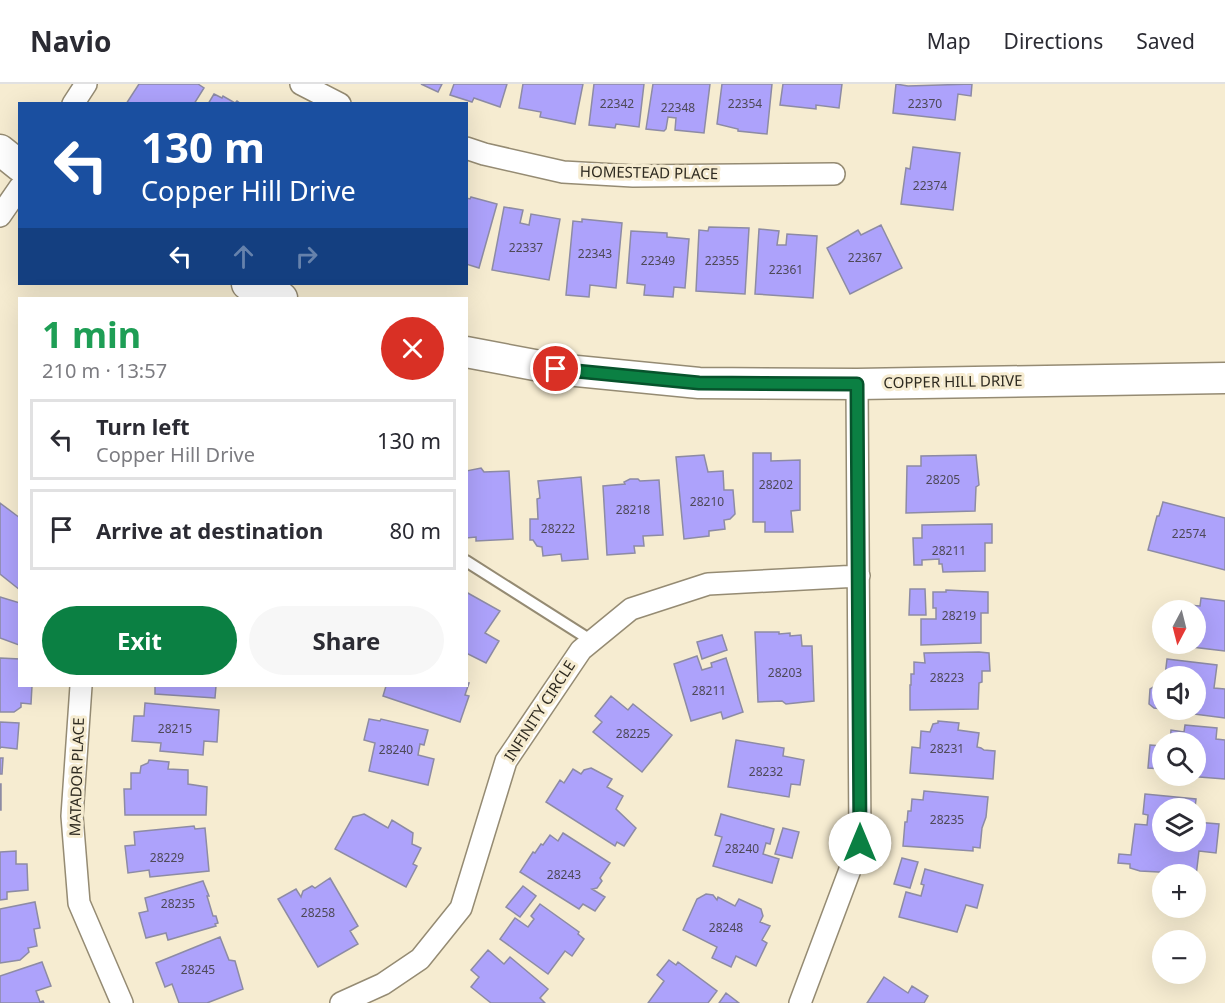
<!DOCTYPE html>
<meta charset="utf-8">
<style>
:root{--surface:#fff;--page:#f7f7f7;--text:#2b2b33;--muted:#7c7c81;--line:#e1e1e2;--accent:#0b8043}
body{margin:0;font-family:"Noto Sans",sans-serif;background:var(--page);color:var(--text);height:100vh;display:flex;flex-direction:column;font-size:22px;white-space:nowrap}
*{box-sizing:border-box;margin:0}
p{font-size:20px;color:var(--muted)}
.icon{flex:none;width:33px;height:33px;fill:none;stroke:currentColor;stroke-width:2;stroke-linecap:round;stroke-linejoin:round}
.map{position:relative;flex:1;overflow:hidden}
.drawer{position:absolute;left:18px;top:213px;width:450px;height:390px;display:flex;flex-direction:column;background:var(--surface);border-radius:0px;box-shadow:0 6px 24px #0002}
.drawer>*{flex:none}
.hud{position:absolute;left:18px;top:18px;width:450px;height:183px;border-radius:0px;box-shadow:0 6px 24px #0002;background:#1a4fa0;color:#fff;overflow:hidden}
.needle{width:39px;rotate:187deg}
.fabs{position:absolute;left:1152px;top:516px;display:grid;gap:12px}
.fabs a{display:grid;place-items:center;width:54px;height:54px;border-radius:50%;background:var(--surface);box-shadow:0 6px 24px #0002;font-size:30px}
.pin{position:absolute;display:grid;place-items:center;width:51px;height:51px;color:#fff;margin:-26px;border:3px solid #fff;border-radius:50%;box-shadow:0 2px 6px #0007}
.me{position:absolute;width:66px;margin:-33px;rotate:0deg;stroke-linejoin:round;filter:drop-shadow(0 0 4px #0008)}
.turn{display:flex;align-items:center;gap:21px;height:126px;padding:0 24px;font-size:27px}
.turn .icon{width:78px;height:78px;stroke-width:2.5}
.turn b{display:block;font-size:42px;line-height:51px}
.lanes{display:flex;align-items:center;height:57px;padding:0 24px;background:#0003;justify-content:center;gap:30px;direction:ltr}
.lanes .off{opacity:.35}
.round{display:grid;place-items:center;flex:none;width:63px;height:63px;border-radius:32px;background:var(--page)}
.overview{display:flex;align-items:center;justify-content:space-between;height:102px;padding:0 24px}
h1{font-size:36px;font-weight:700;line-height:45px;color:#1e9e55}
.primary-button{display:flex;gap:12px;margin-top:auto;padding:12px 24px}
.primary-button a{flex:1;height:69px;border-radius:36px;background:var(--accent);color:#fff;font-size:24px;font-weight:700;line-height:69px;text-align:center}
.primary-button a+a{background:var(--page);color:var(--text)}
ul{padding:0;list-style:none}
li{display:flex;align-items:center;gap:18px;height:81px;margin:0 12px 9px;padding:0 12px;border:3px solid var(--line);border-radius:0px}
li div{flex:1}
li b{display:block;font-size:22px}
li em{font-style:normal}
header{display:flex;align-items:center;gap:36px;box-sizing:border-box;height:84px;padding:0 30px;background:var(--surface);border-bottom:2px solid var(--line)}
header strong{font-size:28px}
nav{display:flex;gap:33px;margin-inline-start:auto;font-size:21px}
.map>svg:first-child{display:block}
.building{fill:#ada2fb;stroke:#8d8ba4;stroke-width:1.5}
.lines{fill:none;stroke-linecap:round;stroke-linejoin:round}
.service-casing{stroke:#958b73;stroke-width:14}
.minor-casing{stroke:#958b73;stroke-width:24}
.secondary-casing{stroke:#958b73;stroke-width:33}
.service{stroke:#fff;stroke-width:10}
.minor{stroke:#fff;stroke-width:21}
.secondary{stroke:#fff;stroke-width:30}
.route-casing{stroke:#07532c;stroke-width:15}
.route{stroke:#0b8043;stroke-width:10}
.labels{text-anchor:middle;stroke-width:6;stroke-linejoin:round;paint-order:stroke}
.number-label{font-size:12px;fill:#4e4958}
.street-label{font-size:15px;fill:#2f2b21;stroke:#f6ecd1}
</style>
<header>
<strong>Navio</strong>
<nav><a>Map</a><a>Directions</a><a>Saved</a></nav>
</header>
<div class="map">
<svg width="1225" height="919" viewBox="0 0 1225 919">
<rect width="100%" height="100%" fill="#f6ecd1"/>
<!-- building -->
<path class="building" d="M139,0H198L204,4L194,20H126Z
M421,0H442L438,8Z
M454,0H507L500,23L474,14L472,18L450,11Z
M523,0H583L575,40L540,33L541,28L519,24Z
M594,0H644L639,43L616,40L615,44L589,41Z
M653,0H710L704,49L675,46L676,34L668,33L666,45L664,47L646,45Z
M722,0H772L767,50L738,47V45L717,40Z
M783,0H842L839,24L816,21V25L780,21Z
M896,0L908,2L972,0L971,12L958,10L955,36L893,29Z
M214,10L222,14L223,12L235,19L237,17L241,20H208Z
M913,63L960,69L953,126L901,120L906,84L910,85Z
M471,113L497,120L479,184L466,180V114L470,115Z
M504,123L523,126L520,139L529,141L531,130L560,135L549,196L492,186Z
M582,135L622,139L616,204L590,201L589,213L566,211L573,137L582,138Z
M881,141L902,184L850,210L827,164L858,146L861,151Z
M709,143L749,144L745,210L696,207L699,146L708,147Z
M759,145L779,147L777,161H786L787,150L817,152L813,214L755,210Z
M631,147L667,149V153L689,155L685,204L674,203L673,213L644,211L645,201L627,199Z
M753,369H771V377L800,376V426L791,427L793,448H765V438H753Z
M704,371L708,388L723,387L724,406H733L735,430L730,435L724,436L725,445L709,447V452L684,455L676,373Z
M976,371L979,401L976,403L975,427L906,429L907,382H921V372Z
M481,384L484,388L509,387L513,455L476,457V453L466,454V387Z
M581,393L588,475L562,477L561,470L543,472L542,463L537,462L533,456H530V435H538L537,415L540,414L538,397Z
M630,395H638L640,397L659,396L663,451L643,452L644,462H634L635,469L607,471L603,402L625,400L624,398Z
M1163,418L1225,434V486L1148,466L1157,432H1159Z
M0,419L20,434V506L0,490Z
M992,440V459H985V487L943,488L942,480H939V475L922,476V481H914L913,454H922V441Z
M910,505H925L926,531H909Z
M946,506L988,508V529H981V559L921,561V535H936V524H933V508H946Z
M466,508L500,527L485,549L499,557L486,579L466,569Z
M0,513L20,519L19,561L0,554Z
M1201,514L1225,517V567L1183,562L1182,560H1196V526H1187L1188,521L1200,522Z
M755,548H779V550L790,549V552L801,551L802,562H812L814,617L786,620L782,617L758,618Z
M722,551L727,566L702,575L697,558Z
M979,568L989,569L990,587H982V598L979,599L978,625L910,626V601H911V590H914V578L925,579L924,569Z
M697,572L702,586L712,583L711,579L726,574L743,628L723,635L721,628L691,637L674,580Z
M0,574L20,575V602H32L31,620L21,619V623L14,628H0Z
M1167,575L1217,581L1214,604L1225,605V634L1163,626H1196V592H1165Z
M466,599H469L465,611L469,612L460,638L383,612L386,602H466Z
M1157,601H1162V625L1154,624L1149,620L1150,605Z
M155,602H216L215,614L155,610Z
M611,612L628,626L633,620L672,651L642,688L593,648L602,638L595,632Z
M145,619L219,626L217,658L204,657L203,671L160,667L161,659L132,657L134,632H144Z
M369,635L380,637L381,635L428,646L424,661L420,660L418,671L434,675L428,701L369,687L375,659L364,656Z
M938,637L959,639L958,646L979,649L977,663L981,664L984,666L995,667L993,695L910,689L912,663L920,664L921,647L930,648L933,640L938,639Z
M0,638L19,639L17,665L0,663V665Z
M1185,641L1217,644L1216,655L1225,656V695L1186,692H1196V658H1170L1171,646L1184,648Z
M736,656L784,664L783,672L804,676L800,701L791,700L789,713L728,703Z
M1150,661L1162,662V685L1148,684Z
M0,674H3L2,690H0Z
M149,676L169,678L168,685L188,686V700L207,703L206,731H125L124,705H131V689H140L141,682L148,679Z
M591,684L612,695L607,703L623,712L616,725L636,744L624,762L617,758L615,762L546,718L560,696L564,699L573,685L581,690L584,686Z
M0,700H1V726H0Z
M924,707L988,713L986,733L982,744L980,764L973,763V767L903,762L905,738H907L908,727H911L912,715L923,716Z
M1145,710L1196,715L1195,724H1162V758H1196V738L1219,740L1216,769L1199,767L1196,792V790L1140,787L1130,784V780L1118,779L1119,770L1131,771L1135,740L1147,741L1148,731L1143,730Z
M364,730L388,744L392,736L413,749L412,760L421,764L413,780L417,782L406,803L335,765L353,733Z
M721,730L774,745L770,760L766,759L763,770L779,775L772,799L713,782L722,753L715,751Z
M194,742L195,745L205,744L209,787L150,793L149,786L128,789L125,762L135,761L134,748Z
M783,744L799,748L792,774L775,770Z
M563,749L610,779L600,794L602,797L597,804L592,805L605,813L595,827L583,820L579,825L520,788L533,768L535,769L541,760L543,761L550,751L558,757Z
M16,767V780H27L28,806L7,808V815L0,816V768Z
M902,774L918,778L910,804L894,800Z
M925,785L983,801L977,824L966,821L957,848L899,833L906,808L921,812L924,801L921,800Z
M330,794L358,842L350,847L358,860L318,883L278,815L296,805L301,813L303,807L312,802L315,804Z
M203,797L209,812H207L213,832H216L218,839L215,840L216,842L168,856L166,849L146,854L139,829L148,827L145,814Z
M523,802L536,812L520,833L506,823Z
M706,810L713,811L717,816L718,813L735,822L739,815L761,825L763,832L760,838L770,842L762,856L767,859L756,882L736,872L731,883L712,874L717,863L683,846L697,815Z
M35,818L40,844L34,845L37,862L28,864L29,868L20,876L0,879V825Z
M540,820L579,848L578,850L584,855L572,872L565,867L548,890L500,855L515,834L528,843L534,835L531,832Z
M220,853L229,876L235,877L243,905L207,919H179L172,900L165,903L156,879Z
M488,866L504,880L510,873L548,905L540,914L545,919H491L471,903L479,893L471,886Z
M669,876L676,881L678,878L717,907L708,919H648L664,897L657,891Z
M42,878L51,902L36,907L40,918L43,917L44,919H0V892Z
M884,893L908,909L912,902L928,912L924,919H867Z
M726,909L739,919H719Z"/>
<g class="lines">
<defs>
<path id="service" d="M466,477L592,557"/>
<path id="minor" d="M301,0L340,20
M73,20L86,0
M466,64L484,70L563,88L633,92L834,90
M0,132L20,103
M81,602L72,732L79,819L122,919
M341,919L383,900L420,875L461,824L506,677L581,566L631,525L708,500L859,492
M800,919L860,759L857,300"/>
<path id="secondary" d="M0,66L20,82
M247,200L282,214
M466,268L556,285L699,299L857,300L1225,294"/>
</defs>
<!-- service casing -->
<use href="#service" class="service-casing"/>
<!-- minor casing -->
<use href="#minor" class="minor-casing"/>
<!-- secondary casing -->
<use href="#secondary" class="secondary-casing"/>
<!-- service -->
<use href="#service" class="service"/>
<!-- minor -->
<use href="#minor" class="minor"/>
<!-- secondary -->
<use href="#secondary" class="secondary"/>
</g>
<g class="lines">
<defs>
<path id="route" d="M556,285L699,299L857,300L860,759"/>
</defs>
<!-- route casing -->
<use href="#route" class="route-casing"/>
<!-- route -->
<use href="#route" class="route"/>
</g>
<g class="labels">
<!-- number labels -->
<g class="number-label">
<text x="617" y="24">22342</text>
<text x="745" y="24">22354</text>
<text x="925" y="24">22370</text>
<text x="678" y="28">22348</text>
<text x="930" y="106">22374</text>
<text x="526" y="168">22337</text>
<text x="595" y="174">22343</text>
<text x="865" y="178">22367</text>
<text x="658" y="181">22349</text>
<text x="722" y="181">22355</text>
<text x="786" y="190">22361</text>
<text x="943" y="400">28205</text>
<text x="776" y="405">28202</text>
<text x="707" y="422">28210</text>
<text x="633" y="430">28218</text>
<text x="558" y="449">28222</text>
<text x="1189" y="454">22574</text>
<text x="949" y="471">28211</text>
<text x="959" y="536">28219</text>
<text x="785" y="593">28203</text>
<text x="947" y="598">28223</text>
<text x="709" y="611">28211</text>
<text x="175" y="649">28215</text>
<text x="633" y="654">28225</text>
<text x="947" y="669">28231</text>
<text x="396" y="670">28240</text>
<text x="766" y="692">28232</text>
<text x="947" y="740">28235</text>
<text x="742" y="769">28240</text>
<text x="167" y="778">28229</text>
<text x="564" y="795">28243</text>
<text x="178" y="824">28235</text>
<text x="318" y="833">28258</text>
<text x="726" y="848">28248</text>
<text x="198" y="890">28245</text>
</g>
<!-- street labels -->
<g class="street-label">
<text transform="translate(649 89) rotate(1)" y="5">HOMESTEAD PLACE</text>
<text transform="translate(953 298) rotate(-1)" y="5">COPPER HILL DRIVE</text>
<text transform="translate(540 627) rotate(-57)" y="5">INFINITY CIRCLE</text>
<text transform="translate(77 693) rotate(-88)" y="5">MATADOR PLACE</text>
</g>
</g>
</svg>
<div class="fabs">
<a><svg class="needle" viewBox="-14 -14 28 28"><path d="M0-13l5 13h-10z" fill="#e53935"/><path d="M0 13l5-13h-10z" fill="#7c7c81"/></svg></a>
<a><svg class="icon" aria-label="sound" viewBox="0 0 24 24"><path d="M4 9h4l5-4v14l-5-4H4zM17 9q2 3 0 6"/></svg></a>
<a><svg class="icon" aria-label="search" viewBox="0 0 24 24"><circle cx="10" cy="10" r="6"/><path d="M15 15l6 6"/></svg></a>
<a><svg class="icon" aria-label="layers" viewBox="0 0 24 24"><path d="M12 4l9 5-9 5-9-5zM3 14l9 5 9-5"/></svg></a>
<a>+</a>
<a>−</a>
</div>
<div class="pin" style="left:556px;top:285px;background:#d93025"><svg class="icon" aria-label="arrive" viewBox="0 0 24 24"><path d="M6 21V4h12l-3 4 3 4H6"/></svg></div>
<svg class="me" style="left:860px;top:759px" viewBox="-20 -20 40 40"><circle r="19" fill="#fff"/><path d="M0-13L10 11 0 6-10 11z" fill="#0b8043"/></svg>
<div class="hud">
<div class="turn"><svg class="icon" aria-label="left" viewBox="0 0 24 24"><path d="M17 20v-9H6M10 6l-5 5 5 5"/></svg><div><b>130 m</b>Copper Hill Drive</div></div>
<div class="lanes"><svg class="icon" aria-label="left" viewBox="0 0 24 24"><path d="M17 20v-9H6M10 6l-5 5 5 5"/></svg><svg class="icon off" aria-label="ahead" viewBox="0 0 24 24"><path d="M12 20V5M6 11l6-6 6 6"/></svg><svg class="icon off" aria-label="right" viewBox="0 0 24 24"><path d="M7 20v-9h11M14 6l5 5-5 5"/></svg></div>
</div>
<section class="drawer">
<div class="overview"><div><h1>1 min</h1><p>210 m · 13:57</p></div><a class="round" style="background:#d93025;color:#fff"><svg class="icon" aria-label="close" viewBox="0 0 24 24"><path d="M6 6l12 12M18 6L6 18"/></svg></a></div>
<ul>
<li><svg class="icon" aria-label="left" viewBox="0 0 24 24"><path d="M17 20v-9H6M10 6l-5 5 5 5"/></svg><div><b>Turn left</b><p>Copper Hill Drive</p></div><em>130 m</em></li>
<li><svg class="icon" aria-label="arrive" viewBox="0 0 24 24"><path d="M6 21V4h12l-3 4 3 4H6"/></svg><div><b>Arrive at destination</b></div><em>80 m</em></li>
</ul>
<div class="primary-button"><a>Exit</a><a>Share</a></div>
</section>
</div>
